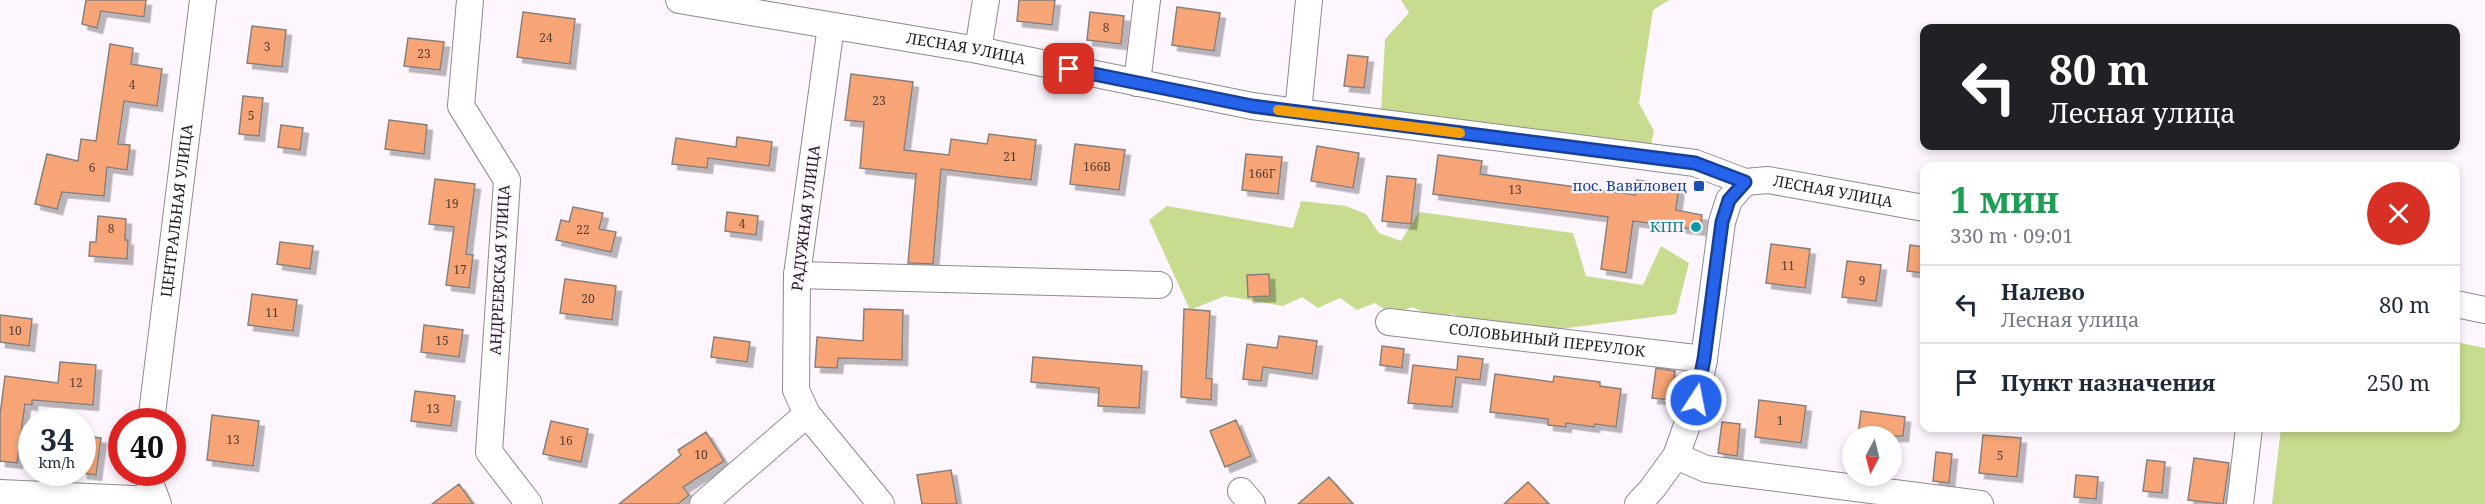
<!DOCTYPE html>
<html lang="ru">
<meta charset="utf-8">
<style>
:root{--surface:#fff;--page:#f6f6f7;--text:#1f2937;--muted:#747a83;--line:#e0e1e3}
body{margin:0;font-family:"Noto Serif",serif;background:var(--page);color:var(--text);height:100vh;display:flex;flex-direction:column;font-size:22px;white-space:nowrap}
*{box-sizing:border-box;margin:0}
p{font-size:20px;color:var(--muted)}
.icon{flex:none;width:33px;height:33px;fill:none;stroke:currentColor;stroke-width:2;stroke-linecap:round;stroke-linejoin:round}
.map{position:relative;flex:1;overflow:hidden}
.drawer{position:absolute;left:1920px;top:162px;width:540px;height:270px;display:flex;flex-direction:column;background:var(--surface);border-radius:12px;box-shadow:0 3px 9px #0003}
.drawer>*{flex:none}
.hud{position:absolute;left:1920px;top:24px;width:540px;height:126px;border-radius:12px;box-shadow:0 3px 9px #0003;background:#202124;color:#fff;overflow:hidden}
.needle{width:39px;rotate:187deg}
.tools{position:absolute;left:1842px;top:426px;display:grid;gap:12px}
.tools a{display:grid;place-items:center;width:60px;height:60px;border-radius:50%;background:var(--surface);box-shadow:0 3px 9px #0003;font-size:30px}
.speed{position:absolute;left:18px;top:408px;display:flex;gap:12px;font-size:30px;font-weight:700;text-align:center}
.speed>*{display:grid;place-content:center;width:78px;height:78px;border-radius:50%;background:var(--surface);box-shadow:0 3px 9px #0003;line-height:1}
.speed small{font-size:15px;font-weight:400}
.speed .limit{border:9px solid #d22;background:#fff;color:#111}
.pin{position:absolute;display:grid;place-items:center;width:51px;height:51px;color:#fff;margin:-26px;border-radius:12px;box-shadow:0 3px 9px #0006}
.me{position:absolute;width:66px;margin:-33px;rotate:11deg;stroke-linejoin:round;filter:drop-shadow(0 0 4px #0008)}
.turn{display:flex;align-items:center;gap:21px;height:126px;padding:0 30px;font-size:27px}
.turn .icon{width:78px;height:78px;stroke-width:2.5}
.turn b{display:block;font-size:42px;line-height:51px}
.round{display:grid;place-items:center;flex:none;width:63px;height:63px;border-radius:32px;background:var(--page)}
.summary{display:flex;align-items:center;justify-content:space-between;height:102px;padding:0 30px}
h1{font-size:36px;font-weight:700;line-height:45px;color:#1e9e55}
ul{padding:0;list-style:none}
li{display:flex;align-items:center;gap:18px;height:78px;padding:0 30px;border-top:2px solid var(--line)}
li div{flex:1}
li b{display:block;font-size:22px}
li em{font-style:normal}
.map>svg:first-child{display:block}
.green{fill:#c7dc8e}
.building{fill:#f7a576;stroke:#88807b;stroke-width:1.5;filter:url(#shadow)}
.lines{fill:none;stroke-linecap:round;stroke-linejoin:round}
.minor-casing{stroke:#908990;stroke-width:28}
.minor{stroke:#fff;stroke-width:26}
.route-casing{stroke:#184099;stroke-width:15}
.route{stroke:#2563eb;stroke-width:10}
.slow{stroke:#f59e0b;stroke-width:10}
.transit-dot{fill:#1a4fb4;stroke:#fdf6fe;stroke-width:2}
.culture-dot{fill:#0f9aa8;stroke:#fdf6fe;stroke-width:2}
.labels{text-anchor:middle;stroke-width:4.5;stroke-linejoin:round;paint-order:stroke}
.number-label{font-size:12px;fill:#563f36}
.street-label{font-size:15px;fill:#201d20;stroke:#fdf6fe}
.transit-label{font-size:15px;fill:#164399;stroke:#fdf6fe;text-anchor:end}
.culture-label{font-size:15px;fill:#0d838f;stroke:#fdf6fe;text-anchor:end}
</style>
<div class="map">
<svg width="2485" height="504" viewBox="0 0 2485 504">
<defs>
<filter id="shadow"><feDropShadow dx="5.5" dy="5.5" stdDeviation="0" flood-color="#0004"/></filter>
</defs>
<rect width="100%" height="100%" fill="#fdf6fe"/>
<!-- green -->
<path class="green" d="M1401,0H1669L1653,10L1639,103L1654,131L1649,152L1381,112L1385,39L1409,13Z
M1301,201L1346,206L1366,214L1379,233L1401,241L1419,212L1573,233L1586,276L1643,285L1661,246L1689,263L1676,314L1552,330L1514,323L1483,326L1453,314L1435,317L1412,307L1392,314L1375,303L1357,310L1340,298L1318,308L1302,297L1283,306L1225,296L1190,310L1149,220L1167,206L1293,228Z
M2456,342L2485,348V504H2272L2281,428H2456Z"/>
<!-- building -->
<path class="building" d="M86,0H146L144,17L101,11L97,28L82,24Z
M1019,0H1055L1052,25L1017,21Z
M1177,7L1220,13L1214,51L1172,45Z
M523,12L575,19L570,64L517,57Z
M1090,12L1124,16L1121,44L1087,40Z
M252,26L286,30L282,67L247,63Z
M408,38L444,42L440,70L404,66Z
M110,44L133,48L131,64L162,69L157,106L124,101L118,144L130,145L127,170L107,167L104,196L62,192L57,209L35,204L47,154L78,161L81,139L96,141Z
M1348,55L1368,57L1364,88L1344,86Z
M851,74L913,82L904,150L949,155L951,139L987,144L989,134L1036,140L1031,180L941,169L933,264L908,263L916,174L860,168L864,122L845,120Z
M243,96L263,98L259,136L239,134Z
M389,120L427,125L424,154L385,149Z
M281,125L303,128L300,150L278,147Z
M737,137L772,142L769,166L708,158L707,168L672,164L676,138L736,147Z
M1075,144L1125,150L1119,190L1070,184Z
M1317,146L1359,153L1353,188L1311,181Z
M1246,154L1282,157L1278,194L1242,190Z
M1438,155L1482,161L1480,174L1635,195L1637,180L1679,186L1676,210L1702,215L1700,230L1633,221L1626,273L1601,269L1608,217L1433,194Z
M1387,176L1416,179L1411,224L1382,221Z
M435,179L475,184L466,254L473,255L469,288L446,285L454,227L429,224Z
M573,207L603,213L599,229L616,232L611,252L556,240L561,220L569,222Z
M727,212L758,216L756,235L725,231Z
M98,216L126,219L125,240H128L127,259L89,256L90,242H96Z
M280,242L313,246L310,269L277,264Z
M1771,244L1810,249L1805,288L1766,283Z
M1910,245L1924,247V273L1907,271Z
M1847,261L1881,265L1876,301L1842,297Z
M1269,274L1270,296L1248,297L1247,275Z
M565,279L616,286L612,320L560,313Z
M252,294L297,300L293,331L248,325Z
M864,309L903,310L902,360L838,358L837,368L815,367L817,337L863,341Z
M1184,309L1210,311L1206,378L1212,379L1211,400L1181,397Z
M0,315L32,319L29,346L0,342Z
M424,325L463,330L459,357L421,352Z
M1279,336L1317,341L1312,374L1263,367L1261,381L1243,379L1247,344L1277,348Z
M714,337L750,342L747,362L711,357Z
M1382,346L1404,349L1402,368L1380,365Z
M1458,356L1483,359L1480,380L1456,377L1452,407L1408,403L1413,365L1457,370Z
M1033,357L1142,366L1139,408L1098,406L1099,388L1031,382Z
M60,362L96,365L93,405L32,400V405L25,404L17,463L0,461V415L5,376L58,383Z
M1656,368L1675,371L1671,400L1652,398Z
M1495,374L1553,382L1554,376L1600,382V386L1621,389L1616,427L1595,424L1594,427L1566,423V427L1548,425V419L1490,412Z
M415,391L455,396L451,426L411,421Z
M1759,400L1806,406L1801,443L1755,437Z
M1861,411L1905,417L1903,436H1858Z
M212,415L259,421L253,466L207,460Z
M1236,420L1251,456L1225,467L1210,431Z
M551,421L588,429L581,462L543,454Z
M1722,422L1740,424L1737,456L1718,453Z
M706,432L724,461L683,487L689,495L678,504H619L681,455L678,450Z
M1983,435L2021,438L2017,477L1979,473Z
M82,436L101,438L96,475L82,473Z
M1936,452L1952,454L1949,483L1933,481Z
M2194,458L2229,463L2223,504L2188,500Z
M2147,460L2165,462L2162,493L2143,491Z
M951,470L957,504H922L917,475Z
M2076,475L2098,477L2096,499L2074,497Z
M1329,477L1353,504H1298Z
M1528,482L1549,504H1504Z
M459,484L473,504H432Z"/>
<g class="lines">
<defs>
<g id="minor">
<path d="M470,0L461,106L507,180L489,452L529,504"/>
<path id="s1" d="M679,0L978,50L1252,106L1695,163L1745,182L1768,180L1924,208"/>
<path d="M831,26L797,275L796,390L807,414L881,504"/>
<path d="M978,50L986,0"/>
<path d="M1137,83L1147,0"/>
<path d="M1298,112L1309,0"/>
<path d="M797,275L1159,285"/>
<path d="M2456,304L2485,310"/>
<path id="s2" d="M1389,322L1704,359"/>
<path id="s3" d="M151,422L203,0"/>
<path d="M1676,456L1706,469L1980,504"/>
<path d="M146,472L158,504"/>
<path d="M1241,491L1252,504"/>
<path d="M0,493L155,500"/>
<path d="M703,504L807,414"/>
<path d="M1638,504L1652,489L1676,456L1696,400L1704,359L1722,222L1729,200L1745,182"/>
<path d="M2240,504L2249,428"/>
</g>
</defs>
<!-- minor casing -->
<use href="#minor" class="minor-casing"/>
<!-- minor -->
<use href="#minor" class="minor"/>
</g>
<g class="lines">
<defs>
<path id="route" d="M1069,69L1252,106L1695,163L1745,182L1729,200L1722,222L1704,359L1696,400"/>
</defs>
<!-- route casing -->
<use href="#route" class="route-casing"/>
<!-- route -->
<use href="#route" class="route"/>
<!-- slow -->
<path class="slow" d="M1278,110L1460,133"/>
</g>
<!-- markers -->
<rect class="transit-dot" x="1693" y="180" width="12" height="12" rx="3"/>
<circle class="culture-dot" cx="1696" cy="227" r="6"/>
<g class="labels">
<!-- number labels -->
<g class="number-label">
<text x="1106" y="32">8</text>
<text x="546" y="42">24</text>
<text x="267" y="51">3</text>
<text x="424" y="58">23</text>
<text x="132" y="89">4</text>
<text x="879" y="105">23</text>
<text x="251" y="120">5</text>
<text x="1010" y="161">21</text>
<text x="1097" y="171">166В</text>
<text x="92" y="172">6</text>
<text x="1262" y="178">166Г</text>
<text x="1515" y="194">13</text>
<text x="452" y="208">19</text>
<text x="742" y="228">4</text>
<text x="111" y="233">8</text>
<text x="583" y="234">22</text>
<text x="1788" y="270">11</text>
<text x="460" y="274">17</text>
<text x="1862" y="285">9</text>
<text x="588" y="303">20</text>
<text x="272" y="317">11</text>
<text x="15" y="335">10</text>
<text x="442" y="345">15</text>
<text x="76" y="387">12</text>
<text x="433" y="413">13</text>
<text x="1780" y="425">1</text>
<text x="233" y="444">13</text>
<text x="566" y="445">16</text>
<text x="701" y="459">10</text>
<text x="2000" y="460">5</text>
</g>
<!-- street labels -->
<g class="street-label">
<text dy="5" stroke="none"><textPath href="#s1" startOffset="291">ЛЕСНАЯ УЛИЦА</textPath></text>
<text dy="5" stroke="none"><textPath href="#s1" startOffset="1172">ЛЕСНАЯ УЛИЦА</textPath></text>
<text dy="5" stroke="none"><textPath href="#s3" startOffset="213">ЦЕНТРАЛЬНАЯ УЛИЦА</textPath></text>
<text transform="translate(806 218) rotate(-83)" y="5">РАДУЖНАЯ УЛИЦА</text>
<text transform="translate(500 270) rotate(-87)" y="5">АНДРЕЕВСКАЯ УЛИЦА</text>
<text dy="5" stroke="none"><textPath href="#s2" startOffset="159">СОЛОВЬИНЫЙ ПЕРЕУЛОК</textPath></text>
</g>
<!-- transit labels -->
<g class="transit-label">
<text x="1687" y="191">пос. Вавиловец</text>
</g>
<!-- culture labels -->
<g class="culture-label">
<text x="1684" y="232">КПП</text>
</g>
</g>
</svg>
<div class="tools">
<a><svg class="needle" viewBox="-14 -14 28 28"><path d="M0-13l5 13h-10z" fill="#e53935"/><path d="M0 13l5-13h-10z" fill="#747a83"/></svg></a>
</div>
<div class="speed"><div>34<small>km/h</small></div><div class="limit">40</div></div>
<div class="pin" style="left:1069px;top:69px;background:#d93025"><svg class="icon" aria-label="arrive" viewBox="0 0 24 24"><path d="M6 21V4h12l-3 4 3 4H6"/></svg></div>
<svg class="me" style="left:1696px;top:400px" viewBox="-20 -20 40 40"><circle r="17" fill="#2563eb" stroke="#fff" stroke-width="3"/><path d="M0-11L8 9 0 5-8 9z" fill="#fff"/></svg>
<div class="hud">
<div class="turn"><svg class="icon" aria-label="left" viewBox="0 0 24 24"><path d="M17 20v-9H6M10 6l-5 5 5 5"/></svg><div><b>80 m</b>Лесная улица</div></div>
</div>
<section class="drawer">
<div class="summary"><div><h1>1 мин</h1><p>330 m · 09:01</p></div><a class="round" style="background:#d93025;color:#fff"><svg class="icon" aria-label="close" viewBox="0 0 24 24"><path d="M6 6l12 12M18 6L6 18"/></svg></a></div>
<ul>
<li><svg class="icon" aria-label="left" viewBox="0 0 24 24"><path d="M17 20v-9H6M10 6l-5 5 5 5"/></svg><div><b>Налево</b><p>Лесная улица</p></div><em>80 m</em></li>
<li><svg class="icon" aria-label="arrive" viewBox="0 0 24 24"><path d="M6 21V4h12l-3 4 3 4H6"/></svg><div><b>Пункт назначения</b></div><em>250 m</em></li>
</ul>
</section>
</div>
